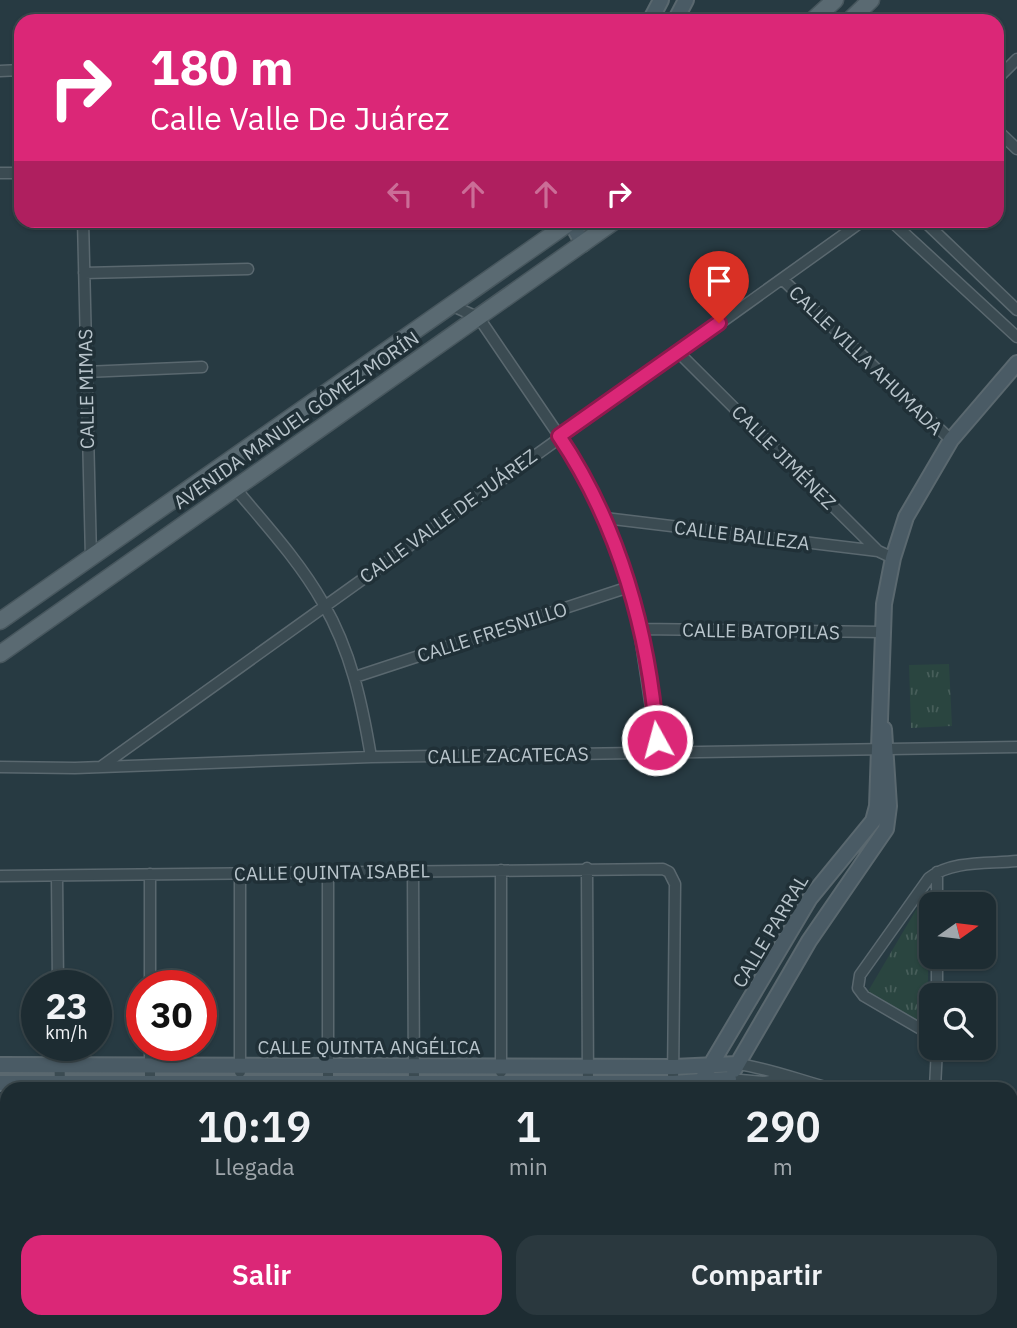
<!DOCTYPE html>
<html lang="es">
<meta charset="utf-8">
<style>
:root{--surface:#1d2c32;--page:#2a383e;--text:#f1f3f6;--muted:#a0a7ac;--line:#3b484d;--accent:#db2777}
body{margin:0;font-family:"IBM Plex Sans",sans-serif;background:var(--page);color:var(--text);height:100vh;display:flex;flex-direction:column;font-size:26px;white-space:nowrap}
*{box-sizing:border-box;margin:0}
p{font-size:23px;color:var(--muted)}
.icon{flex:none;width:38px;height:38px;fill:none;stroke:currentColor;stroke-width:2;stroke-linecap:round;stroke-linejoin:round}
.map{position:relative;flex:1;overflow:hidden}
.side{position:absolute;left:0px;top:1082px;width:1018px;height:247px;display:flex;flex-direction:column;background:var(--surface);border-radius:21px 21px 0 0;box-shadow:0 2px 5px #0004,0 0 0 2px var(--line)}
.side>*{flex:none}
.guide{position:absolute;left:14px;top:14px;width:990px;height:214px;border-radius:21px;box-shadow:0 2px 5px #0004,0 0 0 2px var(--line);background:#db2777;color:#fff;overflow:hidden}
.needle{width:46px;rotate:76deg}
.fabs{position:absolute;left:919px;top:892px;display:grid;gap:14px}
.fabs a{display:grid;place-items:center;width:77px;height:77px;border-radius:14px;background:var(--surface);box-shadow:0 2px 5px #0004,0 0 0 2px var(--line);font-size:35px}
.speed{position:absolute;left:21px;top:970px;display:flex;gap:14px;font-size:35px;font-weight:700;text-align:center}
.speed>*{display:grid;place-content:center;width:91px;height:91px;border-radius:50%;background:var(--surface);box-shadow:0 2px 5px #0004,0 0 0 2px var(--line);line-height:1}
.speed small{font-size:18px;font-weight:400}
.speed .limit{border:10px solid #d22;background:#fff;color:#111}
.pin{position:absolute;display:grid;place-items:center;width:60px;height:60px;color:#fff;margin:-72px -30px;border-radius:50% 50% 50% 0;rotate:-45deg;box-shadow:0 0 7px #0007}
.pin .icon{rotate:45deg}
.me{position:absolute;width:77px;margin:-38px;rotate:353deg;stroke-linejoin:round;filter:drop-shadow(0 0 5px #0008)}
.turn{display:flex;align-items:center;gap:24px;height:147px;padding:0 21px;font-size:32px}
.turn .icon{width:91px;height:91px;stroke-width:2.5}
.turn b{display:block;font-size:49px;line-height:60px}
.lanes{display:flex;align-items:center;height:66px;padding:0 21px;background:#0003;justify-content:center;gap:35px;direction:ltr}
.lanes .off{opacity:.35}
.eta{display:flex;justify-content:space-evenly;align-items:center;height:119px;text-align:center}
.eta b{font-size:42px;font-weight:600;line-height:49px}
.action{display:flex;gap:14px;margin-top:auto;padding:14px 21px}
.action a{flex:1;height:80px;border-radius:21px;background:var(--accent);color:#fff;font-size:28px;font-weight:600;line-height:80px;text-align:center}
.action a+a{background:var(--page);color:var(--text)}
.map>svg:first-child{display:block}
.park{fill:url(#park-tufts)}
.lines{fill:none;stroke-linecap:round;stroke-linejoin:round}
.street-casing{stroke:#5a686f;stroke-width:13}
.secondary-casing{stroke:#5a686f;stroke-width:18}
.primary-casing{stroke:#48575e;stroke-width:19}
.street{stroke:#3b4b52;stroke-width:10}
.secondary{stroke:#4a5b65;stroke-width:14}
.primary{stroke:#5a6a72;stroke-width:16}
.route-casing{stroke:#8e194d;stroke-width:18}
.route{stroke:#db2777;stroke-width:12}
.labels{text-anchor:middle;stroke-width:7;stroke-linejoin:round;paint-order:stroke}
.street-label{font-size:19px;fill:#b9c5cc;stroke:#203037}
</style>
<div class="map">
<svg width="1017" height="1328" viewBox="0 0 1017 1328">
<defs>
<pattern id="park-tufts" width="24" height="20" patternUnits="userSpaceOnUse" patternTransform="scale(1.75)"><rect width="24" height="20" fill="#2a4540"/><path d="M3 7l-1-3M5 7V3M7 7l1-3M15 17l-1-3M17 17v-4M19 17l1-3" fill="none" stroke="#475e5a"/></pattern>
</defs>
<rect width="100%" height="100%" fill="#273a42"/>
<!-- park -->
<path class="park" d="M949,664L952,726L911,728L909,665Z
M923,898L930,899L927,1017L920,1022L867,993Z
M44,1321H107V1328H45Z"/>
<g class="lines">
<defs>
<path id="street" d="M0,71L21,70
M998,78L1017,59
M998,131L1017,149
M0,173H21
M83,220L91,558
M890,220L1017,337
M923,220L1017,310
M84,273L248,269
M782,279L951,440
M451,305L479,318L579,465L605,518L629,587L639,629L658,754
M678,352L878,551L893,558
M85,372L202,367
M235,488C266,525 300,562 323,603C351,651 362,703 371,757
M605,518L878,551
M639,629L882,632
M355,677L629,587
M102,766L864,220
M0,767L75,768L371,757L1017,747
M587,868L588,1088
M501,870V1072
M413,871L414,1087
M937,872V905
M150,874V985
M0,876L663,869L669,872L675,884L673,1083
M57,876L58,985
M937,957V996
M931,1035L864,996L858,988L860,975L929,878C952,860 989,864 1017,861
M59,1045L60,1086
M150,1045V1086
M737,1064C769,1068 798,1080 829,1088
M240,1072V873
M729,1079L765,1082L787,1078
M328,1088V872
M935,1088L937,1048
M1012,1113L1017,1114
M0,1183H7
M1012,1214L1017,1154
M29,1321L31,1328
M108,1321V1328
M197,1321V1328
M284,1328V1321
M367,1328V1321
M493,1328L497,1321
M737,1328L738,1321
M828,1328V1321
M914,1328L915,1321
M1001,1328L1002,1321"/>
<path id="secondary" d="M650,21L661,0
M675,21L686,0
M570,220L583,244
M0,1065L674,1067L737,1064
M734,1070L809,941L886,829L889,806L884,729
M0,1083H673L729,1079
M697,1088L810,898L873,821L877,806L884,604L893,558L906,517L951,440L1017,363
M557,1328L561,1321
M581,1328L585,1321"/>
<path id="primary" d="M812,21L835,0
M849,21L871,0
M0,621L573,220
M0,654L616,220"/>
</defs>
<!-- street casing -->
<use href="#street" class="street-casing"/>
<!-- secondary casing -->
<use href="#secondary" class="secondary-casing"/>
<!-- primary casing -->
<use href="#primary" class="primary-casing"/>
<!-- street -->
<use href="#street" class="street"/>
<!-- secondary -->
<use href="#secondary" class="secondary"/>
<!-- primary -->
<use href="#primary" class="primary"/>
</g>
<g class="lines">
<defs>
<path id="route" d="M657,740C649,633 619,525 559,436L719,323"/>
</defs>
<!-- route casing -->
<use href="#route" class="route-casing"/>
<!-- route -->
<use href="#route" class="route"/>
</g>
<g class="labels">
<!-- street labels -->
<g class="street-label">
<text transform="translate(866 360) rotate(44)" y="7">CALLE VILLA AHUMADA</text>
<text transform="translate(86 389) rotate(-91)" y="7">CALLE MIMAS</text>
<text transform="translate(296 420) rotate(-35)" y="7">AVENIDA MANUEL GÓMEZ MORÍN</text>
<text transform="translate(784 457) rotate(45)" y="7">CALLE JIMÉNEZ</text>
<text transform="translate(448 516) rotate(-36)" y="7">CALLE VALLE DE JUÁREZ</text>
<text transform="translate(742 535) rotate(7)" y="7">CALLE BALLEZA</text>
<text transform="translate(761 631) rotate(1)" y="7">CALLE BATOPILAS</text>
<text transform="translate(492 632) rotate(-18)" y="7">CALLE FRESNILLO</text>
<text transform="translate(508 755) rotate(-1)" y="7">CALLE ZACATECAS</text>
<text transform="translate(332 872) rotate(-1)" y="7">CALLE QUINTA ISABEL</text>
<text transform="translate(770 931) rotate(-59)" y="7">CALLE PARRAL</text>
<text x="369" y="1054">CALLE QUINTA ANGÉLICA</text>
</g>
</g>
</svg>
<div class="fabs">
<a><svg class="needle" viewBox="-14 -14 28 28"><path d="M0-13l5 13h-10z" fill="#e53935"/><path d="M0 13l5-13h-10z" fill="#a0a7ac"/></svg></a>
<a><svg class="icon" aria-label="search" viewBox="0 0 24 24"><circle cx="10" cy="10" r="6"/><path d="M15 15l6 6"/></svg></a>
</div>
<div class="speed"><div>23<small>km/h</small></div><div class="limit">30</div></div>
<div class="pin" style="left:719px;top:323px;background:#d93025"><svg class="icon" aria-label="arrive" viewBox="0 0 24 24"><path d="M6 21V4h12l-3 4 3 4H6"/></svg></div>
<svg class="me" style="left:657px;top:740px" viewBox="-20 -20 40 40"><circle r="17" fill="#db2777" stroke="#fff" stroke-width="3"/><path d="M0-11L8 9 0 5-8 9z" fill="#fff"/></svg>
<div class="guide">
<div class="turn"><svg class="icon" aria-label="right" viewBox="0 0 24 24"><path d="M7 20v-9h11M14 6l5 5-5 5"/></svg><div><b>180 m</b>Calle Valle De Juárez</div></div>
<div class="lanes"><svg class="icon off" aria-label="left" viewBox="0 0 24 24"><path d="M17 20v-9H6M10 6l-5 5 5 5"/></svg><svg class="icon off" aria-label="ahead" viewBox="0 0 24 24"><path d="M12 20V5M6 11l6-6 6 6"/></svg><svg class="icon off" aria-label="ahead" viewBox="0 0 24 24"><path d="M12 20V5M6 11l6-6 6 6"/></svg><svg class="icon" aria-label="right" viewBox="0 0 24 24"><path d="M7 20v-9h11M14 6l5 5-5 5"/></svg></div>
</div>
<section class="side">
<div class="eta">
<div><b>10:19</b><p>Llegada</p></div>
<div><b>1</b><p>min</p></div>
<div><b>290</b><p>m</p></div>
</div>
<div class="action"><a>Salir</a><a>Compartir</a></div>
</section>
</div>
